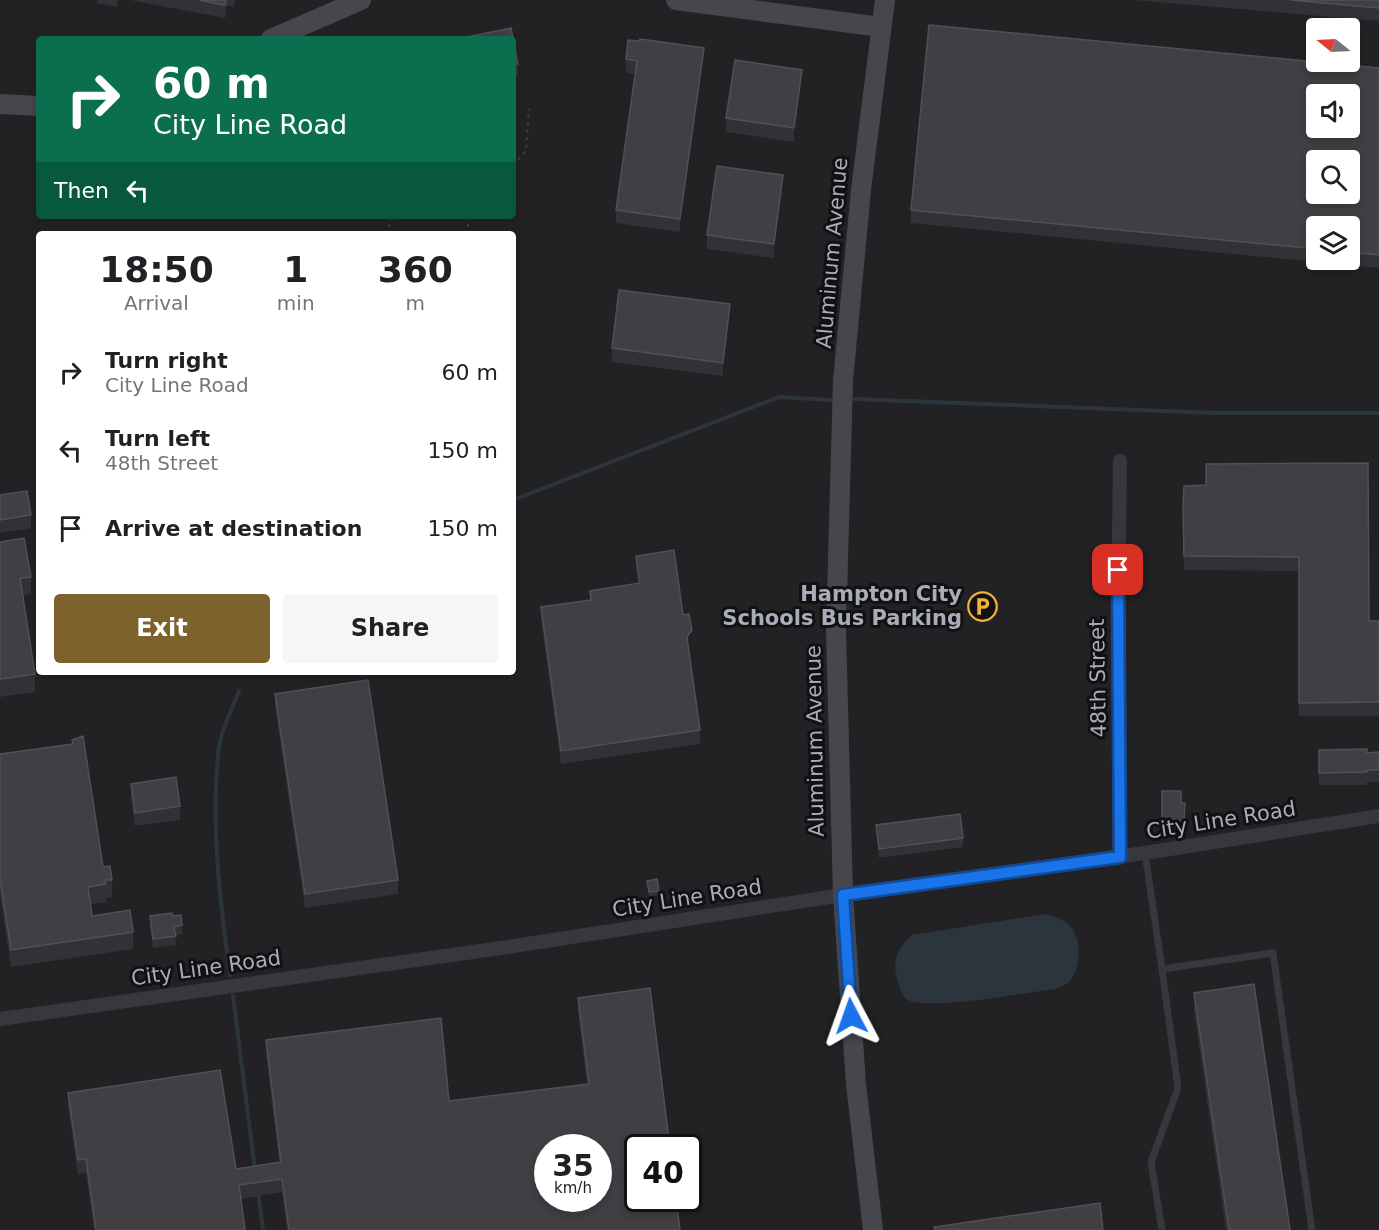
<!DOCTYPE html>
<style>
:root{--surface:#fff;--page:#f6f6f6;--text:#202124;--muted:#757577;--accent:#7e622b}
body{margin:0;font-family:"DejaVu Sans",sans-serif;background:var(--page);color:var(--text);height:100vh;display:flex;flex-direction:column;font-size:22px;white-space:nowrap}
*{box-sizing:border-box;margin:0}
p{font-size:20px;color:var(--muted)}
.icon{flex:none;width:33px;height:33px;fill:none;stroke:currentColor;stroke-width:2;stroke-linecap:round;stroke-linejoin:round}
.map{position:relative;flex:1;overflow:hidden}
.drawer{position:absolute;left:36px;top:231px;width:480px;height:444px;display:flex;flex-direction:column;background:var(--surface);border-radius:6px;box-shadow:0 3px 9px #0003}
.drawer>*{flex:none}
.banner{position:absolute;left:36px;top:36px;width:480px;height:183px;border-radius:6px;box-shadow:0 3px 9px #0003;background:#0b6e4f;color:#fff;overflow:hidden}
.needle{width:39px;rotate:288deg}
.fabs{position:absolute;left:1306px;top:18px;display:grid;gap:12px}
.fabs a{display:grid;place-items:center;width:54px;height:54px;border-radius:6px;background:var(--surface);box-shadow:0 3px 9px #0003;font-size:30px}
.speed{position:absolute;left:534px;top:1134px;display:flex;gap:12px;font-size:30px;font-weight:700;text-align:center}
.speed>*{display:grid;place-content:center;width:78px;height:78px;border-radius:50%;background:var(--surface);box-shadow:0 3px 9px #0003;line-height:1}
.speed small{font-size:15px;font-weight:400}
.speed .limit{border:3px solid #111;border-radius:9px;background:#fff;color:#111}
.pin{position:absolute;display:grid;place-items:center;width:51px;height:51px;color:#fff;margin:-26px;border-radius:12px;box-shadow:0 3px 9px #0006}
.me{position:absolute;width:66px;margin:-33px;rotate:356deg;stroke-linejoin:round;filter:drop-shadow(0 0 4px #0008)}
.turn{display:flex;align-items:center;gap:21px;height:126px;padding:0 18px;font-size:27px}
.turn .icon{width:78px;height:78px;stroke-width:2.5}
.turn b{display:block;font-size:42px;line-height:51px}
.then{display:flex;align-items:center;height:57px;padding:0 18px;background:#0003;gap:12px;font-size:22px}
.eta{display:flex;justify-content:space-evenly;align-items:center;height:102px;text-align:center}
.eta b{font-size:36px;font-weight:700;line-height:42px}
.primary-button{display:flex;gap:12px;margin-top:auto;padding:12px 18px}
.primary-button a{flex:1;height:69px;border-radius:6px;background:var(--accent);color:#fff;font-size:24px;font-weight:700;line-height:69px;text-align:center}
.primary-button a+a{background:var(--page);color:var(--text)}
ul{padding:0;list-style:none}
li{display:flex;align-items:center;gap:18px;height:78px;padding:0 18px}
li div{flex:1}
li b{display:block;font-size:22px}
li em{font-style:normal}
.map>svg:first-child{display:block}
.built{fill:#222225;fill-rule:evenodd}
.water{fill:#2c353c}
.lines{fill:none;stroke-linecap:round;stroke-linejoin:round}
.stream{stroke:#2c353c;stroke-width:4}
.path{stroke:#3d3f44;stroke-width:2;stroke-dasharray:3 4.5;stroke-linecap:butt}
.lane{stroke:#37383d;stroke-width:7}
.street{stroke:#37383d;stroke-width:14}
.secondary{stroke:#45474d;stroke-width:20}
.wall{fill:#323236;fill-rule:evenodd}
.shaded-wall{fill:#212124}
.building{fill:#3f3f44;stroke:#4f5156;stroke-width:1.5;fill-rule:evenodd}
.route-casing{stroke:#114b97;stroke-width:15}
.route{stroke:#1a73e8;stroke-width:10}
.labels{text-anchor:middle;stroke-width:6;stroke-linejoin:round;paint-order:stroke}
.street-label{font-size:21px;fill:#a8adb8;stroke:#111113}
.poi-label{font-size:21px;font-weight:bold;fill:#a8adb8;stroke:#111113;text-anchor:end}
</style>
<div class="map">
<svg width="1379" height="1230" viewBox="0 0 1379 1230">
<rect width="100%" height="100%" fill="#161618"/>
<!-- built -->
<path class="built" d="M0,0H1379V1230H0ZM1317,28H1350V62H1317ZM39,39H513V216H39ZM1317,94H1350V128H1317ZM1317,160H1350V194H1317ZM1317,226H1350V260H1317ZM39,234H513V672H39ZM548,1148H598V1198H548ZM638,1148H688V1198H638Z"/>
<!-- water -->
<path class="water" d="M1045,914C1056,916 1068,921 1074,931C1081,945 1080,971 1069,982C1066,985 1060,987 1056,989C1029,992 928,1011 908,1000C901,995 898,984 896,975C893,958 899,946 912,935Z"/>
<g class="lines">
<!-- stream -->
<path class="stream" d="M854,399L1216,413H1379
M513,500L779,397L831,400
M230,975C220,902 210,821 219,747C221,730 233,707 239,691
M233,996L255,1170
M258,1192L263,1230"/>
<!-- path -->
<path class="path" d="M513,165L526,151L529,109
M386,234L393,216
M465,234L471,216"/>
<!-- lane -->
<path class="lane" d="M1145,853L1162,969
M1162,1230L1151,1162L1178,1088L1162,969L1273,953L1312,1230"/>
<!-- street -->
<path class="street" d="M1120,461L1118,610L1120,857
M0,1019L494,949L843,895L1145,853L1379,816"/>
<!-- secondary -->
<path class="secondary" d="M676,0L881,27
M271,39L361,0
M0,104L39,106
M873,1230L856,1084L843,895L836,631L843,381L861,190L885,0"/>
</g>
<!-- wall -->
<path class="wall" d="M97,0H118L117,7L97,3Z
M130,0H235L234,7L227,5L225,18Z
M1133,0H1379V21Z
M513,39L518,64V77L513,78Z
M626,59L704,61L680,232L616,223V210L635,74L626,73Z
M1379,68V268L911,223V210ZM1317,226H1350V260H1317Z
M802,83L794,142L726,132V118Z
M783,189L774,258L707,249V235Z
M730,318L723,376L612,362V348Z
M1206,464L1369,621H1379V716H1299V571L1184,570L1183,522L1206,485Z
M0,495L31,515V528L0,533Z
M0,542L31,577V594L23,596L35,674V692L0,697Z
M636,556L683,615L692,643L688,648L700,730V744L561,764L541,620V607L590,600V591L638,584L636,569Z
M275,694L398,880V894L305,908L275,707Z
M1319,750L1367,753L1379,752V782H1367V785H1319Z
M0,754L103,867L112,880V897L106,898V902L91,904L92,916L133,932V949L11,967L0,896Z
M131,784L180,806V820L135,826L131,797Z
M1162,791L1181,803H1185L1184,825H1162Z
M876,825L963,838V847L879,858Z
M647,881L659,891V895L649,897Z
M150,916H173L182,925V934L175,935L176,945L153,948L150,925Z
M1194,993L1290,1230H1226L1194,1011Z
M578,998L680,1230H287L282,1192L241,1199L245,1230H94L86,1173L78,1174L68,1107V1093L236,1169L279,1162L266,1054V1040L449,1101L587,1084L578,1011Z"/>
<!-- shaded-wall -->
<path class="shaded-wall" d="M704,48V61L680,232V219Z
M802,70V83L794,142V128Z
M783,175V189L774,258V244Z
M730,304V318L723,376V363Z
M692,630V643L687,650V637Z"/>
<!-- building -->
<path class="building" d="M199,0H226L225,5Z
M1290,0H1379V8Z
M929,25L1379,68V255L1350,252V226H1317V249L911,210ZM1317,94H1350V128H1317ZM1317,160H1350V194H1317Z
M511,28L518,64L513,65V39H457Z
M640,39L704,48L680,219L616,210L637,61L626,59L628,40L639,41Z
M735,60L802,70L794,128L726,118Z
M717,166L783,175L774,244L707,235Z
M619,290L730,304L723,363L612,348Z
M1368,463L1369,621H1379V702L1299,703V557L1184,556L1183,508L1184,486L1206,485V464Z
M27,491L31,515L0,520V495Z
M24,538L31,577L20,578L35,674L0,679V542Z
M674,550L683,615L689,614L692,630L687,637L700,730L561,751L541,607L591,600L590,591L640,583L636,556Z
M368,680L398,880L305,894L275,694Z
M83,736L103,867L110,866L112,880H105L106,884L88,887L92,916L130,910L133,932L11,950L0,878V754L73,744L72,740Z
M1367,749V753L1379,752V770H1367V772L1319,773V750Z
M176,777L180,806L135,813L131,784Z
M1162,791H1181V803H1185L1184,821L1162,820Z
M960,814L963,838L879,849L876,825Z
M657,879L659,891L649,892L647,881Z
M172,913L173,916L181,915L182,925L174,927L176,936L153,939L150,916Z
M1254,984L1290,1230H1229L1194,993Z
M650,988L670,1148H638V1198H676L680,1230H289L282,1179L239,1185L245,1230H96L86,1159L78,1160L68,1093L220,1070L236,1169L281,1162L266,1040L441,1018L449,1101L589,1084L578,998ZM548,1148H598V1198H548Z
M1100,1203L1103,1230H935L934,1227Z"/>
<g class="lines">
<defs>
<path id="route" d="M851,1016L843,895L1120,857L1118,570"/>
</defs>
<!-- route casing -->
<use href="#route" class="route-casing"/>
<!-- route -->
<use href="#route" class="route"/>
</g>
<!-- icons -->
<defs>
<symbol id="parking-ring" viewBox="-11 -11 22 22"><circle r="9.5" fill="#111113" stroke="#f2b134" stroke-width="1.5"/><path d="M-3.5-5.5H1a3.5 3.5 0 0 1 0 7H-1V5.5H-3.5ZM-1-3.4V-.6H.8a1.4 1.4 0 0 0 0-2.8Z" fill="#f2b134"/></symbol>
</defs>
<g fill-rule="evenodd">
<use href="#parking-ring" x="966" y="590" width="33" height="33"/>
</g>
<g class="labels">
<!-- street labels -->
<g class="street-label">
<text transform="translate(832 253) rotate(-85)" y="7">Aluminum Avenue</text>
<text transform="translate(1098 678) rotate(-91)" y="7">48th Street</text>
<text transform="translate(815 741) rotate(-91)" y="7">Aluminum Avenue</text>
<text transform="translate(1221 820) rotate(-9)" y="7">City Line Road</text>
<text transform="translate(687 898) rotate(-9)" y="7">City Line Road</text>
<text transform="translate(206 968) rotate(-8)" y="7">City Line Road</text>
</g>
<!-- poi labels -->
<g class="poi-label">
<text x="962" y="601">Hampton City<tspan x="962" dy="24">Schools Bus Parking</tspan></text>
</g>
</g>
</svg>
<div class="fabs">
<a><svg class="needle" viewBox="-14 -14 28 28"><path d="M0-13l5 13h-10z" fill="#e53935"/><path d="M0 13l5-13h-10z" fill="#757577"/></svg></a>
<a><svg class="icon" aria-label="sound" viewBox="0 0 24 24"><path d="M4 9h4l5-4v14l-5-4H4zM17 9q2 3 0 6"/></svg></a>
<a><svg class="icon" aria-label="search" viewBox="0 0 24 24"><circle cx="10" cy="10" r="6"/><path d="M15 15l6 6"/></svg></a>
<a><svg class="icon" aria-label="layers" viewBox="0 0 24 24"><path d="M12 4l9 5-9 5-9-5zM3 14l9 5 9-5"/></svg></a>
</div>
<div class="speed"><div>35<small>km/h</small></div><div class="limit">40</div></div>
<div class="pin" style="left:1118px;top:570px;background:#d93025"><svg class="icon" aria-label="arrive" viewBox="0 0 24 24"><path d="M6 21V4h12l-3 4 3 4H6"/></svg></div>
<svg class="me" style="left:851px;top:1016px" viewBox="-20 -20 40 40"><path d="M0-17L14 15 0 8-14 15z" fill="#1a73e8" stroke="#fff" stroke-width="4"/></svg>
<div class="banner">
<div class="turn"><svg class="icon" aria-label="right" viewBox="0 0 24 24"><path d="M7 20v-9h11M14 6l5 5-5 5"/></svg><div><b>60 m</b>City Line Road</div></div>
<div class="then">Then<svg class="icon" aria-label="left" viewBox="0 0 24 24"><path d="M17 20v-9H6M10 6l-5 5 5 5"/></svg></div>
</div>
<section class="drawer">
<div class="eta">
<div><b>18:50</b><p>Arrival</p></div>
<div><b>1</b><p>min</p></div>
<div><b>360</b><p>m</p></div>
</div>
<ul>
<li><svg class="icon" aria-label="right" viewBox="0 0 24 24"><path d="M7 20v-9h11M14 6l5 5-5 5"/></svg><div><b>Turn right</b><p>City Line Road</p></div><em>60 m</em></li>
<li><svg class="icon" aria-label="left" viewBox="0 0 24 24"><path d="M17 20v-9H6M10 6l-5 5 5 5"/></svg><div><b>Turn left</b><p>48th Street</p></div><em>150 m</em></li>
<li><svg class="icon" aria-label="arrive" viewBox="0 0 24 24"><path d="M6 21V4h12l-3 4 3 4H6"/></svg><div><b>Arrive at destination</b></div><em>150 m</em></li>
</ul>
<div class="primary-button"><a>Exit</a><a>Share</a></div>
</section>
</div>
